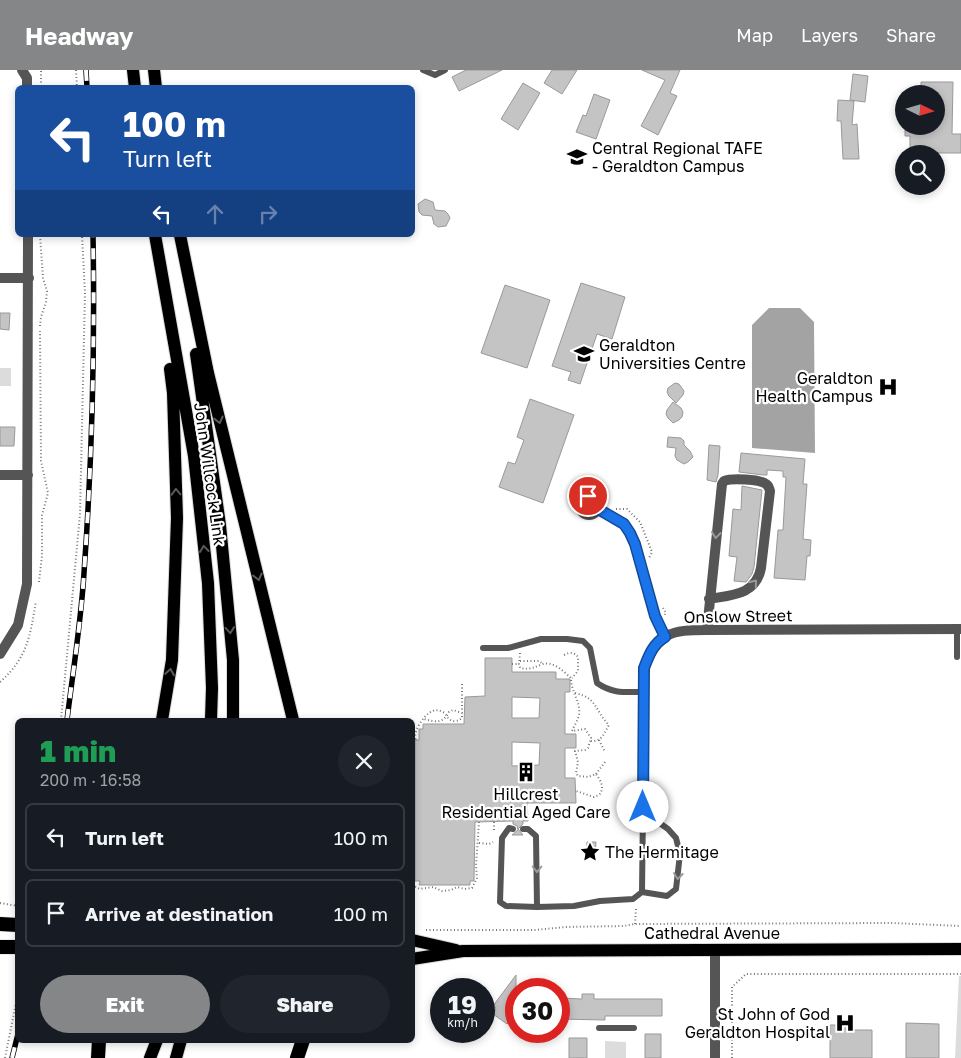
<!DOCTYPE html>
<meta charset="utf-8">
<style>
:root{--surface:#171b24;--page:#20242c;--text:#f1f3f6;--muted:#9ea1a6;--line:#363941;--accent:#858687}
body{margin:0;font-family:"Golos Text",sans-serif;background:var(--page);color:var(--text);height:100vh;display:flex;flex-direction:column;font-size:19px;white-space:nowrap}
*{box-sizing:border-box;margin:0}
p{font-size:16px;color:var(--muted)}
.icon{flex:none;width:28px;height:28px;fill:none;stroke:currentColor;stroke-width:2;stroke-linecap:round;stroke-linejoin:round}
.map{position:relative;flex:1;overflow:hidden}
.side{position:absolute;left:15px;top:648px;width:400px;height:325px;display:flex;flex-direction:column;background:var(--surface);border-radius:8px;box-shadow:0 2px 8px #0003}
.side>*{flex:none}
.top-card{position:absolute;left:15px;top:15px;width:400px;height:152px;border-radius:8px;box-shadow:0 2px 8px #0003;background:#1a4fa0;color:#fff;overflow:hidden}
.needle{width:32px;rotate:95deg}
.controls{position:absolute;left:895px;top:15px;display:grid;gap:10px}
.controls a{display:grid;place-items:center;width:50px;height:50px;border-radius:50%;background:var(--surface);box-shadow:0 2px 8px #0003;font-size:25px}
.speed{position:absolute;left:430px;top:908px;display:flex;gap:10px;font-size:25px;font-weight:700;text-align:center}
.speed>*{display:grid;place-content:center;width:65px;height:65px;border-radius:50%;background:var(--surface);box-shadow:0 2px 8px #0003;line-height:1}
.speed small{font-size:12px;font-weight:400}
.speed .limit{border:8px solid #d22;background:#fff;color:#111}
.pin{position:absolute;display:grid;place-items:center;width:42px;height:42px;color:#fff;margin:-21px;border:2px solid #fff;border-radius:50%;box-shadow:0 1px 5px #0007}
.me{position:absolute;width:55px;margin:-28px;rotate:0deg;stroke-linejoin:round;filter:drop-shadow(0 0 4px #0008)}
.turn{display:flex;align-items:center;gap:18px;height:105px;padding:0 25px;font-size:22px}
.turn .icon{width:65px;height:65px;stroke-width:2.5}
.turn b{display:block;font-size:35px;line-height:42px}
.lanes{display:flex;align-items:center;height:48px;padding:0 25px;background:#0003;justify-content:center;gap:25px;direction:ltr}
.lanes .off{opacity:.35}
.round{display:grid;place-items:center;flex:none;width:52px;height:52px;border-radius:26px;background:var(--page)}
.head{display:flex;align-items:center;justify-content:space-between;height:85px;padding:0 25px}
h1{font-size:30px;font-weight:800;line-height:38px;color:#1e9e55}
.button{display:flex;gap:10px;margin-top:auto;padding:10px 25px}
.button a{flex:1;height:58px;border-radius:30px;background:var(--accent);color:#fff;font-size:20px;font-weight:800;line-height:58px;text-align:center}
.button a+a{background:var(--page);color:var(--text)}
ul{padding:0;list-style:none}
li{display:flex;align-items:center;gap:15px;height:68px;margin:0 10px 8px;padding:0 15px;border:2px solid var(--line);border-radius:8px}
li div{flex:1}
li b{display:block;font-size:19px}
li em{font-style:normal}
header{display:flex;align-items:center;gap:30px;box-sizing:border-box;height:70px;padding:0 25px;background:var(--accent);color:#fff}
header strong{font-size:24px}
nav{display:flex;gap:28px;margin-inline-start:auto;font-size:18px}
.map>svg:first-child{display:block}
.green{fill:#dcdcdc}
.water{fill:#a3a3a3}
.building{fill:#c4c4c4;stroke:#999;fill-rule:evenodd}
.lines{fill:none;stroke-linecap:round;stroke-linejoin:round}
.primary-casing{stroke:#dbdbdb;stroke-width:14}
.trunk-casing{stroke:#dbdbdb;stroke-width:15}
.path{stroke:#777;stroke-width:2;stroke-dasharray:1 2.5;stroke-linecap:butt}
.service{stroke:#555;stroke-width:6}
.minor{stroke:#555;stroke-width:10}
.primary{stroke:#000;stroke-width:12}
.trunk{stroke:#000;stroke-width:14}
.rail-casing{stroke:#000;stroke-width:5.5}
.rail{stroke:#fff;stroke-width:4;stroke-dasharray:11;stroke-linecap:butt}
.oneway{stroke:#595959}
.oneway2{stroke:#999}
.route-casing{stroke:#114b97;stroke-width:12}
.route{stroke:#1a73e8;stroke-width:9}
.labels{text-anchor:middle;stroke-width:4.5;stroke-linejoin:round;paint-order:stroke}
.poi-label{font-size:16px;fill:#000;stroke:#fff;text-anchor:start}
.street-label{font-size:16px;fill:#000;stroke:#fff}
</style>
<header>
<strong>Headway</strong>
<nav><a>Map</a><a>Layers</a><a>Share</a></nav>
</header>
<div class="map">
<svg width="961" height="988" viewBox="0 0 961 988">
<rect width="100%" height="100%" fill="#fff"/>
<!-- green -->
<path class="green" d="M0,298H11V316H0Z
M959,906H961V988H955Z
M605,971L626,972V988H605Z"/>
<!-- water -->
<path class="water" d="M769,238H800L814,252L815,383L752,378V255Z"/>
<!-- building -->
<path class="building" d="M466,0H502L459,21L452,7Z
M552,0H577L562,24L544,13Z
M642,0H680L670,23L677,26L658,65L641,56L665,10Z
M853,4L868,6L865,32L850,30Z
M921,12H953L952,64H961V83H910V66H905V56H936V24H921Z
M523,13L540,23L518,60L501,49Z
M594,24L610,30L596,69L576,62L583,45L586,46Z
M838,30L854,31L852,55L857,54L859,89H843L841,51H837Z
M425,129L433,132L435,140L445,141L448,144L450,148L446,156L438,157L434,154L432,146L422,145L419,142L418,134Z
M581,213L625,227L612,269L597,264L580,314L568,310L571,302L552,296Z
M505,215L550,230L527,298L481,283Z
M0,243H10L9,260L0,259Z
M675,313L679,314L684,321L683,325L676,333L669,326L667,322L668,318Z
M530,329L574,345L543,433L499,417L508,392L515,394L524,370L517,367Z
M673,332L681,338L683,342L682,347L679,350L673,353L668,348L666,344L667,340Z
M0,357H15L14,376H0Z
M668,367L681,368L684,371V375L690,381L693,387L688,392L684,394L677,390L675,386L676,378L667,377Z
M709,375L720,376L718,405L716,412L707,410Z
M741,383L805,389L803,414H807L803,469L811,470L810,486H807L805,510L774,508L778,460H783L786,407H783V401L767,400V405H763L739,402Z
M742,416L762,420L754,497L752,504L746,512L734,511L737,487L729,486L733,439L741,440Z
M485,588H512V602H556V609H570V622H565V664H576V678H565V708H575L576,733H527L528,751H523V754L518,759L523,765H512L518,760L517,756L513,754V751L475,752L474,811H470V815H419L420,811H415V670H419V659H423V654H464L465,627L485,626ZM512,627L540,628L539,648H512ZM512,672L540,673L539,695L512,696Z
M587,772H596L595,786L586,785Z
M516,905V944L507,954L493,944L496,938L493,936Z
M582,924H594V929H662V946H605V950L560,949V928L582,929Z
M906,953L939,954V988H906Z
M830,955H846V960H872V988H830Z
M645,964H661V988H645Z
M569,968H587V988H569Z"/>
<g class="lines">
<defs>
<path id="primary" d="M133,0L135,18
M154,0L156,18
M155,165L194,386L208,513L212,618L211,650
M180,165L208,303L293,650
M196,284L220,455L233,590V650
M162,650L172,590L177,448L173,323L170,299
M412,870L456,880
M412,889L463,881L961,879
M150,988L157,970
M176,988L181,970"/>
<path id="trunk" d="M0,854L18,855
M0,877H18
M98,988L99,970
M297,988L303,970"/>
</defs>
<!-- primary casing -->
<use href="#primary" class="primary-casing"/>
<!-- trunk casing -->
<use href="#trunk" class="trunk-casing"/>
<!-- path -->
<path class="path" d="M76,0L77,18
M41,1V18
M40,256L41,247L46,232L47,221L43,208L40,165
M596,417L603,419L602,424L605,431
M616,439H627L640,452L652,482L649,488
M39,512L42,486V445L48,423L41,391L40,261
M663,538L666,543L664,546
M520,583L519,594L520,598C530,600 535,597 543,594C554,591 564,602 571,608C571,622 581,632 579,645C578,650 574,656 572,661L585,659L591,668L588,678L585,680L575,681L578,692L576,703L578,706L588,707L596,704C601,711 605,718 599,725L594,727L576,721
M564,585C570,582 574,582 578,587V601L572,608
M520,591H539L543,594
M512,594H519
M0,612C28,587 30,566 36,531
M462,614V642
M575,623C598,628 594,640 609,655C604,663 602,672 591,671
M61,650L80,444L85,223L82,165
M415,669C414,660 424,644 433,641C437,639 441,641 445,643C449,651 454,654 462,648V643L453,640L449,642C443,654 435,652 424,649
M412,670L419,669
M599,670L605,682
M596,704L605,692
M412,712H415
M412,743H415
M494,752V762
M479,773L489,774L493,772
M412,815L420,819L433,817L442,821L451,820L457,817L465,819L472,818L477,808L476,796L479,752
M0,833L18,836
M635,854L636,839
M426,860H535L566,857L623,856L635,854L892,853L961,856
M5,988L18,923
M732,988V917L746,904H961"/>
<!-- service -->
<path class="service" d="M423,0L435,5L445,0
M578 436a11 11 0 1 1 22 0a11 11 0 1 1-22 0Z
M600,439L624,454L630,463L635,474L655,546L665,567
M483,578H508L541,569H567L583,571L590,578L597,613C613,624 625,622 644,622
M957,587V559
M513,759L509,758L502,768L500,832L506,836L537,837L536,766L528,759H523
M642,822L643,737
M537,837L574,836L600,831L633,829L642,822L667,826L676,819L680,784L676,768L668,759L654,749L643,737
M599,958H634"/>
<!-- minor -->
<path class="minor" d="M22,0L27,8V18
M0,208H29
M0,405H28
M707,560L722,414L724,411C731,408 760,409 766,414C769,416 769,418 770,421L761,498C756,525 732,525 709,529
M0,584L18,555L27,514L28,165
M643,737L644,598C658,562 671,560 707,560L961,559
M715,879V988"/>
<!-- primary -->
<use href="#primary" class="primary"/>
<!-- trunk -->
<use href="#trunk" class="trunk"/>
<defs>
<path id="rail" d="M86,0L87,18
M67,650C73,601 81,552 84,503C92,391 95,277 93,165
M12,988L18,964"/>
</defs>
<!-- rail casing -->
<use href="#rail" class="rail-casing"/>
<!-- rail -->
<use href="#rail" class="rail"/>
</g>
<!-- one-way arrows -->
<defs><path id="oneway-chevron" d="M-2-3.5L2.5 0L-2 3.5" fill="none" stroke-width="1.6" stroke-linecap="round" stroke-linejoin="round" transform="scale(1.25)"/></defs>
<g class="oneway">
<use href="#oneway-chevron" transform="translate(219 350) rotate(76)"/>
<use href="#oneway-chevron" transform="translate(176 422) rotate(-92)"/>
<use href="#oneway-chevron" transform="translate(204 479) rotate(-97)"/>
<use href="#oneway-chevron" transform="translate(258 507) rotate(76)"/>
<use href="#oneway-chevron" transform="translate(230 560) rotate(85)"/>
<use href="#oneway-chevron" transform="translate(170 602) rotate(-81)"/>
</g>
<g class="oneway2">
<use href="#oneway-chevron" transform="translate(716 465) rotate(96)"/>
<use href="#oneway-chevron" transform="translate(754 513) rotate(-51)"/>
<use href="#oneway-chevron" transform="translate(537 799) rotate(90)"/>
<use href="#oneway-chevron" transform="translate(678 806) rotate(97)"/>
</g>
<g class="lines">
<defs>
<path id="route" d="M588,426C596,426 601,431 600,440L624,454L630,463L635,474L655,546L665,567C653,574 649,585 644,598L643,737"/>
</defs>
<!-- route casing -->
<use href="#route" class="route-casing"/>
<!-- route -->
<use href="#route" class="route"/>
</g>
<!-- icons -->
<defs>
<symbol id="university-bare" viewBox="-9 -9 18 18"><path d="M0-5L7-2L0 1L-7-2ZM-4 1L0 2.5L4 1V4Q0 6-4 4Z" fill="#000" stroke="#fff" stroke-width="2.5" paint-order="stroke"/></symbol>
<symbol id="hospital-bare" viewBox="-9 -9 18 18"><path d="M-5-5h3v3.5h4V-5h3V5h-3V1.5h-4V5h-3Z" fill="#000" stroke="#fff" stroke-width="2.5" paint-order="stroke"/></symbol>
<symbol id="building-bare" viewBox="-9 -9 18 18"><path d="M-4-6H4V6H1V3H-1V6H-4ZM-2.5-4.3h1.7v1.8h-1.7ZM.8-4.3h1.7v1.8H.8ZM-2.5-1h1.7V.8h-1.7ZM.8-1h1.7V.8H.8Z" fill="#000" stroke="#fff" stroke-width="2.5" paint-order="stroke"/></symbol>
<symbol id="sight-bare" viewBox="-9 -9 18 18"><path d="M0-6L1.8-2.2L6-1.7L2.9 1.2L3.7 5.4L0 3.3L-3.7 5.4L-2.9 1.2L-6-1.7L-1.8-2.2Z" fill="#000" stroke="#fff" stroke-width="2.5" paint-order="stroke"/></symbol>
</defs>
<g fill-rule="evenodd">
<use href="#university-bare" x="563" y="73" width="28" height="28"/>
<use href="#university-bare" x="570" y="270" width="28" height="28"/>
<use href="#hospital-bare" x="874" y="303" width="28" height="28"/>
<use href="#building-bare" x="512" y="688" width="28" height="28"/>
<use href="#sight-bare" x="576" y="768" width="28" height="28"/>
<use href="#hospital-bare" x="831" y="939" width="28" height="28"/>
</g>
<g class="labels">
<!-- poi labels -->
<g class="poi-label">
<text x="592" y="84">Central Regional TAFE<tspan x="592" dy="18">- Geraldton Campus</tspan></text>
<text x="599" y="281">Geraldton<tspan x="599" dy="18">Universities Centre</tspan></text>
<text x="873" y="314" text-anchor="end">Geraldton<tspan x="873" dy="18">Health Campus</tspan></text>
<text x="526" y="730" text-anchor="middle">Hillcrest<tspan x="526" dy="18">Residential Aged Care</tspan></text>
<text x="605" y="788">The Hermitage</text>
<text x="830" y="950" text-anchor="end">St John of God<tspan x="830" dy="18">Geraldton Hospital</tspan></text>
</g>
<!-- street labels -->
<g class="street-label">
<text transform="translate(210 404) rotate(82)" y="6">John Willcock Link</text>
<text transform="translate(738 546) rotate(-1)" y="6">Onslow Street</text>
<text x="712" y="869">Cathedral Avenue</text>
</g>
</g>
</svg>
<div class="controls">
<a><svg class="needle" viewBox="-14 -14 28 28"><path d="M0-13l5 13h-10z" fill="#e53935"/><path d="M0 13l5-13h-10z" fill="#9ea1a6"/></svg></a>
<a><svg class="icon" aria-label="search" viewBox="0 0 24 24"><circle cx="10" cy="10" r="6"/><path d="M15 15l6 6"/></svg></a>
</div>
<div class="speed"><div>19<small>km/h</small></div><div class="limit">30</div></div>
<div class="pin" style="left:588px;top:426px;background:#d93025"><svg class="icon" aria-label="arrive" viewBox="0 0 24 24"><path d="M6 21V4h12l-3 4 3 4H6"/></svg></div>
<svg class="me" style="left:643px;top:737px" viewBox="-20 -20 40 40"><circle r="19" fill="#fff"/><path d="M0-13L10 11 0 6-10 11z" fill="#1a73e8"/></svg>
<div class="top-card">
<div class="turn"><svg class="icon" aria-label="left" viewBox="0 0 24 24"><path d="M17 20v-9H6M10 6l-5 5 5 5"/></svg><div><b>100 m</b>Turn left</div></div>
<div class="lanes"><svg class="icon" aria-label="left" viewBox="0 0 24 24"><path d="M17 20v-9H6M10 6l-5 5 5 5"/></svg><svg class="icon off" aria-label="ahead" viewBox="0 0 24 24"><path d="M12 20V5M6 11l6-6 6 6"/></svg><svg class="icon off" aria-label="right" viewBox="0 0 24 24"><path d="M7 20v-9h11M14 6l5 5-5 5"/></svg></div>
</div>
<section class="side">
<div class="head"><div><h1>1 min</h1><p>200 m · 16:58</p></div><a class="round"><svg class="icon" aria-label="close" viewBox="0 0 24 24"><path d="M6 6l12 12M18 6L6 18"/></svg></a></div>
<ul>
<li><svg class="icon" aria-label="left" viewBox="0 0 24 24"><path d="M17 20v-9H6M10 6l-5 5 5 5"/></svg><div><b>Turn left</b></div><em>100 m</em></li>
<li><svg class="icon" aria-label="arrive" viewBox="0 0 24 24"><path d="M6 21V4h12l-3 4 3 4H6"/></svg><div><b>Arrive at destination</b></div><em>100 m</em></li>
</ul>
<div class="button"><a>Exit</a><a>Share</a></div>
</section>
</div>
